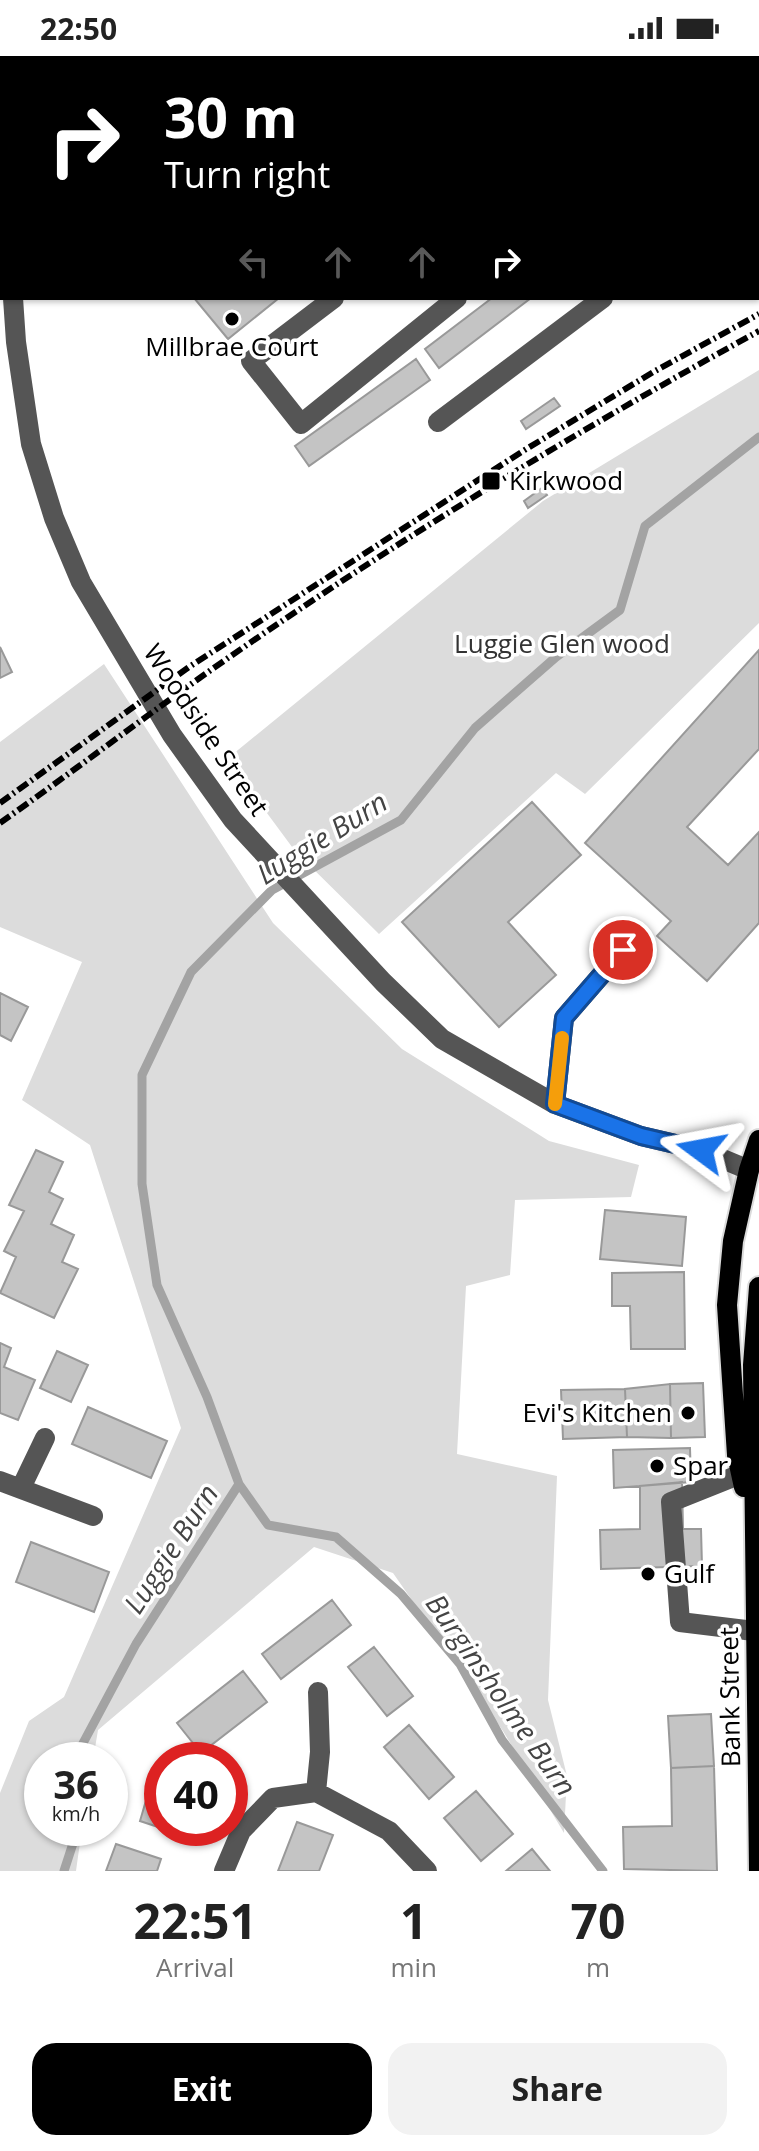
<!DOCTYPE html>
<style>
:root{--surface:#fff;--page:#f2f2f2;--text:#222;--muted:#767676;--accent:#000}
body{margin:0;font-family:"Open Sans",sans-serif;background:var(--page);color:var(--text);height:100vh;display:flex;flex-direction:column;font-size:30px;white-space:nowrap}
*{box-sizing:border-box;margin:0}
p{font-size:26px;color:var(--muted)}
.icon{flex:none;width:44px;height:44px;fill:none;stroke:currentColor;stroke-width:2;stroke-linecap:round;stroke-linejoin:round}
.map{position:relative;height:1815px;overflow:hidden}
.drawer{display:flex;flex-direction:column;background:var(--surface);flex:1}
.drawer>*{flex:none}
.guide{position:absolute;left:0px;top:0px;width:760px;height:244px;box-shadow:0 2px 6px #0004;background:#000;color:#fff;overflow:hidden}
.speed{position:absolute;left:24px;top:1686px;display:flex;gap:16px;font-size:40px;font-weight:700;text-align:center}
.speed>*{display:grid;place-content:center;width:104px;height:104px;border-radius:50%;background:var(--surface);box-shadow:0 2px 6px #0004;line-height:1}
.speed small{font-size:20px;font-weight:400}
.speed .limit{border:12px solid #d22;background:#fff;color:#111}
.pin{position:absolute;display:grid;place-items:center;width:68px;height:68px;color:#fff;margin:-34px;border:4px solid #fff;border-radius:50%;box-shadow:0 2px 8px #0007}
.me{position:absolute;width:88px;margin:-44px;rotate:283deg;stroke-linejoin:round;filter:drop-shadow(0 0 6px #0008)}
.turn{display:flex;align-items:center;gap:28px;height:168px;padding:0 32px;font-size:36px}
.turn .icon{width:104px;height:104px;stroke-width:2.5}
.turn b{display:block;font-size:56px;line-height:68px}
.lanes{display:flex;align-items:center;height:76px;padding:0 32px;background:#0003;justify-content:center;gap:40px;direction:ltr}
.lanes .off{opacity:.35}
.eta{display:flex;justify-content:space-evenly;align-items:center;height:136px;text-align:center}
.eta b{font-size:48px;font-weight:700;line-height:56px}
.cta{display:flex;gap:16px;margin-top:auto;padding:16px 32px}
.cta a{flex:1;height:92px;border-radius:24px;background:var(--accent);color:#fff;font-size:32px;font-weight:700;line-height:92px;text-align:center}
.cta a+a{background:var(--page);color:var(--text)}
.status{display:flex;justify-content:space-between;align-items:center;height:56px;padding:0 40px;background:var(--surface);direction:ltr}
.status svg{height:22px;fill:currentColor}
.map>svg:first-child{display:block}
.green{fill:#dcdcdc}
.lines{fill:none;stroke-linecap:round;stroke-linejoin:round}
.stream{stroke:#a3a3a3;stroke-width:9}
.building{fill:#c4c4c4;stroke:#999;stroke-width:2}
.major-casing{stroke:#dbdbdb;stroke-width:24}
.minor{stroke:#555;stroke-width:20}
.major{stroke:#000;stroke-width:20}
.rail{stroke:#000;stroke-width:6;stroke-dasharray:12 4 2 4;stroke-linecap:butt}
.route-casing{stroke:#114b97;stroke-width:20}
.route{stroke:#1a73e8;stroke-width:14}
.slow{stroke:#f59e0b;stroke-width:14}
.poi-dot{fill:#000;stroke:#fff;stroke-width:3}
.labels{text-anchor:middle;stroke-width:7;stroke-linejoin:round;paint-order:stroke}
.poi-label{font-size:26px;fill:#000;stroke:#fff;text-anchor:start}
.park-label{font-size:26px;fill:#333;stroke:#fff}
.street-label{font-size:26px;fill:#000;stroke:#fff}
.water-label{font-size:28px;font-style:italic;fill:#444;stroke:#fff}
</style>
<div class="status"><b>22:50</b><svg viewBox="0 0 49 12"><path d="M0 12V9h3v3zM5 12V6h3v6zM10 12V3h3v9zM15 12V0h3v12zM26 1h20v11H26zM47 4h2v5h-2z"/></svg></div>
<div class="map">
<svg width="759" height="1815" viewBox="0 0 759 1815">
<rect width="100%" height="100%" fill="#fff"/>
<!-- green -->
<path class="green" d="M759,314V567L585,738L556,717L379,878L295,795L227,703L543,445Z
M104,608L273,867L402,993L549,1085L639,1109L631,1141L515,1144L510,1219L466,1230L457,1398L557,1420L548,1644L567,1720L564,1777L503,1675L393,1517L314,1491L98,1674L93,1704H42V1772H82L76,1815H0V1737L29,1665L64,1641L181,1372L90,1089L22,1044L82,906L0,871V686Z"/>
<g class="lines">
<!-- stream -->
<path class="stream" d="M239,1428L268,1469L336,1481L401,1538L460,1608L502,1684L603,1815
M74,1704L136,1588L239,1428L207,1341L157,1229L142,1128V1019L191,916L272,834L401,764L475,672L556,601L620,554L645,470L759,381
M64,1815L78,1772"/>
</g>
<!-- building -->
<path class="building" d="M194,242H279L228,283Z
M492,242H531L439,312L425,293Z
M416,303L430,324L309,410L295,390Z
M554,342L560,350L526,373L521,365Z
M542,432L547,439L528,452L524,445Z
M0,591L12,616L0,622Z
M759,594V693L687,771L728,809L759,776V867L707,925L657,880L671,865L585,787Z
M532,746L581,799L508,866L556,919L499,971L402,866Z
M0,937L28,951L11,985L0,979Z
M36,1094L63,1106L49,1136L63,1143L51,1168L74,1179L62,1206L78,1213L54,1262L0,1237L16,1201L4,1195L24,1155L9,1149Z
M605,1154L686,1161L682,1210L600,1203Z
M684,1216L685,1293H631L630,1250H612V1217Z
M0,1287L11,1292L4,1311L35,1324L18,1364L0,1357Z
M57,1295L88,1309L71,1346L40,1332Z
M703,1327L705,1381L671,1382L670,1328Z
M670,1328L671,1382L627,1381L625,1333Z
M625,1333L627,1381L563,1383L561,1334Z
M88,1351L167,1385L151,1422L72,1388Z
M690,1392L691,1426L614,1432L613,1394Z
M682,1426L683,1473H701L702,1510L601,1513L600,1474L640,1473V1430Z
M31,1486L109,1516L94,1556L16,1526Z
M332,1544L351,1569L281,1623L262,1598Z
M374,1591L413,1640L387,1660L348,1611Z
M243,1615L267,1646L201,1697L177,1667Z
M711,1658L714,1710L671,1712L668,1660Z
M409,1669L454,1721L429,1743L384,1691Z
M156,1710L162,1712V1772H177L176,1777L140,1765Z
M714,1710L717,1815L624,1813L623,1771L672,1770L671,1712Z
M476,1735L513,1778L481,1805L444,1762Z
M297,1766L333,1779L319,1815H278Z
M116,1788L161,1803L157,1815H106Z
M532,1793L550,1815H506Z"/>
<g class="lines">
<defs>
<path id="major" d="M744,1431L737,1399L727,1249L733,1185L749,1114L759,1084
M759,1815L753,1309L759,1231"/>
</defs>
<!-- major casing -->
<use href="#major" class="major-casing"/>
<!-- minor -->
<path class="minor" d="M696,0L697,2
M641,2L644,0
M758,86L759,87
M758,126L759,125
M0,157L2,168
M13,242L16,286L31,388L54,462L81,526L172,679L233,764L383,926L442,983L555,1048L641,1080L701,1094L749,1114
M334,242L251,305L301,368L457,242
M438,366L603,242
M555,1048L564,962L623,894
M741,1418L671,1446L680,1566L754,1575
M0,1425L93,1460
M21,1432L45,1382
M316,1736L320,1696L318,1636
M224,1815L241,1775L273,1742L316,1736L389,1775L427,1815"/>
<!-- major -->
<use href="#major" class="major"/>
<!-- rail -->
<path class="rail" d="M0,747L189,611L523,395L655,315L759,258
M0,767C68,719 134,669 201,621C378,496 569,379 759,275"/>
</g>
<g class="lines">
<defs>
<path id="route" d="M623,894L564,962L555,1048L641,1080L701,1094"/>
</defs>
<!-- route casing -->
<use href="#route" class="route-casing"/>
<!-- route -->
<use href="#route" class="route"/>
<!-- slow -->
<path class="slow" d="M555,1048L562,982"/>
</g>
<!-- markers -->
<g class="poi-dot">
<circle cx="232" cy="263" r="8"/>
<rect x="481" y="415" width="20" height="20" rx="4"/>
<circle cx="688" cy="1357" r="8"/>
<circle cx="657" cy="1410" r="8"/>
<circle cx="648" cy="1518" r="8"/>
</g>
<g class="labels">
<!-- poi labels -->
<g class="poi-label">
<text x="232" y="300" text-anchor="middle">Millbrae Court</text>
<text x="509" y="434">Kirkwood</text>
<text x="672" y="1366" text-anchor="end">Evi's Kitchen</text>
<text x="673" y="1419">Spar</text>
<text x="664" y="1527">Gulf</text>
</g>
<!-- park labels -->
<g class="park-label">
<text x="562" y="597">Luggie Glen wood</text>
</g>
<!-- street labels -->
<g class="street-label">
<text transform="translate(206 674) rotate(56)" y="9">Woodside Street</text>
<text transform="translate(730 1641) rotate(-91)" y="9">Bank Street</text>
</g>
<!-- water labels -->
<g class="water-label">
<text transform="translate(322 782) rotate(-32)" y="10">Luggie Burn</text>
<text transform="translate(171 1493) rotate(-57)" y="10">Luggie Burn</text>
<text transform="translate(501 1639) rotate(55)" y="10">Burginsholme Burn</text>
</g>
</g>
</svg>
<div class="speed"><div>36<small>km/h</small></div><div class="limit">40</div></div>
<div class="pin" style="left:623px;top:894px;background:#d93025"><svg class="icon" aria-label="arrive" viewBox="0 0 24 24"><path d="M6 21V4h12l-3 4 3 4H6"/></svg></div>
<svg class="me" style="left:701px;top:1094px" viewBox="-20 -20 40 40"><path d="M0-17L14 15 0 8-14 15z" fill="#1a73e8" stroke="#fff" stroke-width="4"/></svg>
<div class="guide">
<div class="turn"><svg class="icon" aria-label="right" viewBox="0 0 24 24"><path d="M7 20v-9h11M14 6l5 5-5 5"/></svg><div><b>30 m</b>Turn right</div></div>
<div class="lanes"><svg class="icon off" aria-label="left" viewBox="0 0 24 24"><path d="M17 20v-9H6M10 6l-5 5 5 5"/></svg><svg class="icon off" aria-label="ahead" viewBox="0 0 24 24"><path d="M12 20V5M6 11l6-6 6 6"/></svg><svg class="icon off" aria-label="ahead" viewBox="0 0 24 24"><path d="M12 20V5M6 11l6-6 6 6"/></svg><svg class="icon" aria-label="right" viewBox="0 0 24 24"><path d="M7 20v-9h11M14 6l5 5-5 5"/></svg></div>
</div>
</div>
<section class="drawer">
<div class="eta">
<div><b>22:51</b><p>Arrival</p></div>
<div><b>1</b><p>min</p></div>
<div><b>70</b><p>m</p></div>
</div>
<div class="cta"><a>Exit</a><a>Share</a></div>
</section>
